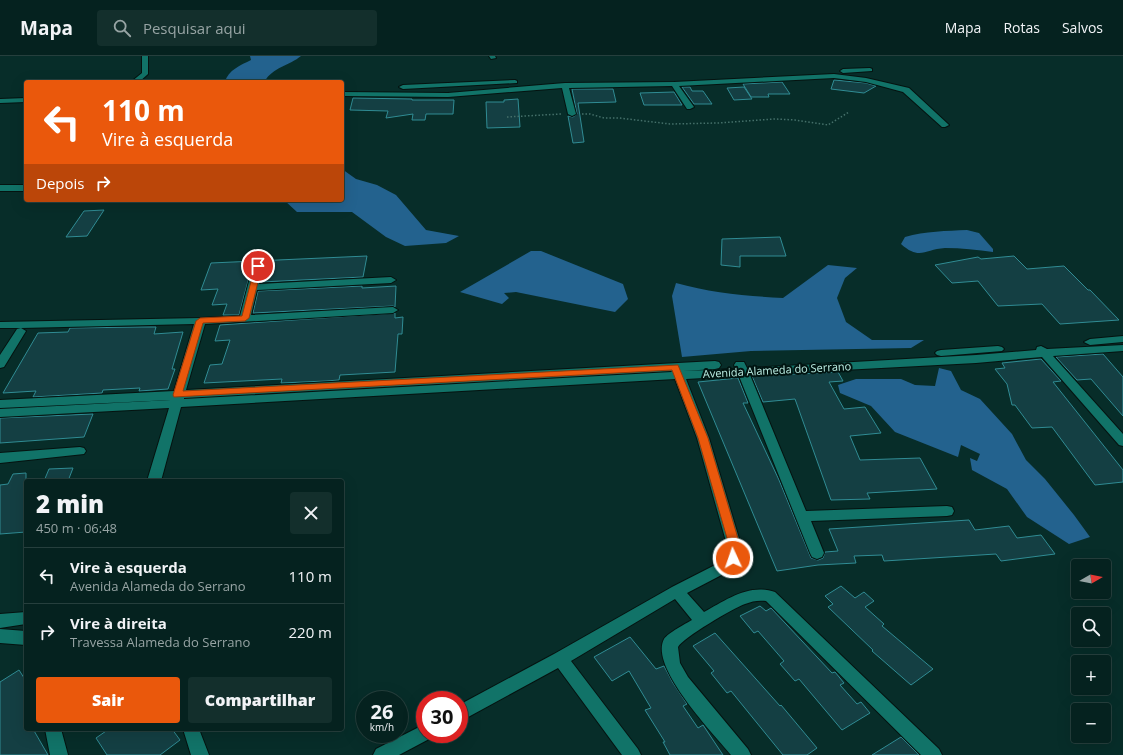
<!DOCTYPE html>
<html lang="pt">
<meta charset="utf-8">
<style>
:root{--surface:#05221f;--page:#132f2c;--text:#f1f3f6;--muted:#97a4a4;--line:#263f3d;--accent:#ea580c}
body{margin:0;font-family:"Open Sans",sans-serif;background:var(--page);color:var(--text);height:100vh;display:flex;flex-direction:column;font-size:15px;white-space:nowrap}
*{box-sizing:border-box;margin:0}
p{font-size:13px;color:var(--muted)}
.icon{flex:none;width:22px;height:22px;fill:none;stroke:currentColor;stroke-width:2;stroke-linecap:round;stroke-linejoin:round}
.map{position:relative;flex:1;overflow:hidden}
.panel{position:absolute;left:24px;top:423px;width:320px;height:252px;display:flex;flex-direction:column;background:var(--surface);border-radius:4px;box-shadow:0 4px 16px #0002,0 0 0 1px var(--line)}
.panel>*{flex:none}
.hud{position:absolute;left:24px;top:24px;width:320px;height:122px;border-radius:4px;box-shadow:0 4px 16px #0002,0 0 0 1px var(--line);background:#ea580c;color:#fff;overflow:hidden}
.needle{width:26px;rotate:81deg}
.fabs{position:absolute;left:1071px;top:503px;display:grid;gap:8px}
.fabs a{display:grid;place-items:center;width:40px;height:40px;border-radius:4px;background:var(--surface);box-shadow:0 4px 16px #0002,0 0 0 1px var(--line);font-size:20px}
.speed{position:absolute;left:356px;top:635px;display:flex;gap:8px;font-size:20px;font-weight:700;text-align:center}
.speed>*{display:grid;place-content:center;width:52px;height:52px;border-radius:50%;background:var(--surface);box-shadow:0 4px 16px #0002,0 0 0 1px var(--line);line-height:1}
.speed small{font-size:10px;font-weight:400}
.speed .limit{border:6px solid #d22;background:#fff;color:#111}
.pin{position:absolute;display:grid;place-items:center;width:34px;height:34px;color:#fff;margin:-17px;border:2px solid #fff;border-radius:50%;box-shadow:0 1px 4px #0007}
.me{position:absolute;width:44px;margin:-22px;rotate:357deg;stroke-linejoin:round;filter:drop-shadow(0 0 3px #0008)}
.turn{display:flex;align-items:center;gap:14px;height:84px;padding:0 12px;font-size:18px}
.turn .icon{width:52px;height:52px;stroke-width:2.5}
.turn b{display:block;font-size:28px;line-height:34px}
.then{display:flex;align-items:center;height:38px;padding:0 12px;background:#0003;gap:8px;font-size:15px}
.round{display:grid;place-items:center;flex:none;width:42px;height:42px;border-radius:4px;background:var(--page)}
.head{display:flex;align-items:center;justify-content:space-between;height:68px;padding:0 12px}
h1{font-size:24px;font-weight:800;line-height:30px}
.button{display:flex;gap:8px;margin-top:auto;padding:8px 12px}
.button a{flex:1;height:46px;border-radius:4px;background:var(--accent);color:#fff;font-size:16px;font-weight:800;line-height:46px;text-align:center}
.button a+a{background:var(--page);color:var(--text)}
ul{padding:0;list-style:none}
li{display:flex;align-items:center;gap:12px;height:56px;padding:0 12px;border-top:1px solid var(--line)}
li div{flex:1}
li b{display:block;font-size:15px}
li em{font-style:normal}
header{display:flex;align-items:center;gap:24px;box-sizing:border-box;height:56px;padding:0 20px;background:var(--surface);border-bottom:1px solid var(--line)}
header strong{font-size:19px}
nav{display:flex;gap:22px;margin-inline-start:auto;font-size:14px}
.search{width:280px;height:36px;background:var(--page);display:flex;align-items:center;gap:10px;box-sizing:border-box;padding:0 14px;border-radius:4px;color:var(--muted);font-size:15px}
.map>svg:first-child{display:block}
.water{fill:#23628e}
.building{fill:#143f43;stroke:#308c94}
.lines{fill:none;stroke-linecap:round;stroke-linejoin:round}
.minor-casing{stroke:#051310;stroke-width:2}
.path{stroke:#45706a;stroke-width:1.5;stroke-dasharray:1.5 2;stroke-linecap:butt}
.minor{fill:#117368;fill-rule:evenodd}
.route{fill:#ea580c;stroke:#983908}
.labels{text-anchor:middle;stroke-width:4;stroke-linejoin:round;paint-order:stroke}
.street-label{font-size:11px;fill:#bbeee4;stroke:#001411}
</style>
<header>
<strong>Mapa</strong>
<div class="search"><svg class="icon" aria-label="search" viewBox="0 0 24 24"><circle cx="10" cy="10" r="6"/><path d="M15 15l6 6"/></svg>Pesquisar aqui</div>
<nav><a>Mapa</a><a>Rotas</a><a>Salvos</a></nav>
</header>
<div class="map">
<svg width="1123" height="699" viewBox="0 0 1123 699">
<rect width="100%" height="100%" fill="#072d29"/>
<!-- water -->
<path class="water" d="M250,0H301C290,9 272,12 265,25L263,26H225C228,14 241,9 251,4Z
M342,113L356,123L377,129L396,139L426,174L459,180L446,187L405,190L386,181L352,156H297L284,144H342Z
M967,174L979,177L993,193V196C978,194 961,192 945,192C925,193 920,205 901,188L905,181C925,175 947,175 967,174Z
M531,195H541L623,228L628,243L615,256L516,236L504,237L509,242L502,248L460,236Z
M828,209L857,212L845,222L837,242L846,266L872,284H924L911,292L751,295L682,301L672,240L676,227C711,237 747,240 783,242Z
M939,312L951,315L961,334L980,343L1012,378L1026,404L1045,423L1074,459L1090,481L1069,488L1027,461L1007,433L972,414L970,402L977,405L980,398L961,389L958,401L895,376L871,350L840,337L838,329L856,323H901L915,329L935,330Z"/>
<!-- building -->
<path class="building" d="M834,24L866,27L876,30L864,37L831,33Z
M782,26L790,38H768L769,41H751L743,28Z
M682,31H690L692,35H703L712,48H694Z
M744,31L752,43L734,44L727,32Z
M572,33H613L616,46L578,47L584,86L573,87L568,60L573,61L577,58Z
M674,36L682,49H644L640,37Z
M353,42L412,43V44H454L453,58H426L425,64H412L413,58L386,62L388,55L350,54Z
M518,43L520,71L487,72L486,46H504V44Z
M104,154L87,180L66,181L84,155Z
M780,181L786,200H740V211L721,209L722,183Z
M367,200L363,221L261,226L264,209L257,206L252,210L239,259H223L227,248L212,249L218,233L201,234L211,207Z
M1014,200L1027,213L1064,210L1088,234H1090L1119,264L1060,268L1042,248L998,250L978,225L952,227L935,209L978,201L981,203Z
M362,230V232L396,230L395,251L393,250L253,257L258,235Z
M395,257V262L403,261L402,278H398L395,316L340,319L339,324L326,325L281,327L282,323L204,327L210,309L222,308L230,284L215,285L220,269Z
M142,271H156L154,278L183,276L172,313H175L168,333L139,335L140,332L103,334L102,337L33,341L36,335L3,337L38,277L68,276L70,272Z
M1103,298L1123,321V360L1091,323L1077,324L1056,301Z
M1041,303L1061,325L1053,326L1123,414V426L1095,429L1052,371L1032,372L1015,349H1012L1007,328L995,313L1005,312L1002,307Z
M838,316L843,325L829,326L844,353L865,351L881,377L850,380L860,404L920,402L937,433L867,437L870,443L831,444L795,343L763,346L752,320Z
M738,322L748,347H743L779,424L811,502L818,504L823,502L825,496L838,495L829,473L969,464L975,474L1009,470L1017,482L1041,479L1055,498L1001,505L996,498L884,505L882,499L854,500L856,507L818,509L777,515L698,326Z
M93,358L84,381L0,387V362Z
M73,412L68,425H44L49,413Z
M26,417V476L0,478V429L8,428L13,418Z
M841,530L855,542L864,536L874,545L865,551L884,568L882,570L933,613L911,629L872,595L873,594L828,551L833,548L825,540Z
M760,550L766,555L771,552L832,617L835,616L844,627L840,629L857,648L861,646L870,657L842,674L799,623L795,625L780,608L784,605L758,575L754,577L740,560Z
M715,577L780,650L781,649L817,692L807,699H783L731,635L727,637L711,617L714,615L693,590Z
M630,581L656,613L664,610L673,627L687,648L683,650L698,672L703,669L723,699H670L663,686H665L645,654L651,652L629,615L612,625L594,601Z
M19,614L26,625V673H33L48,699H0V626Z
M109,673H172L180,684L160,699H107L96,682Z
M901,681L919,699H872Z"/>
<g class="lines">
<defs>
<path id="minor" d="M142,0H148V18L139,26H131L142,17Z
M489,0H495L496,2L491,3Z
M870,12L872,13V15L843,17L840,15L843,13Z
M834,18L866,22L909,32L949,69L945,71H942L903,36L866,26L834,22L679,30L694,51L690,53H687L672,30L569,32L576,58L572,60L568,58L562,32L448,41L342,40V36L448,37L565,27L674,26Z
M515,24L517,25V27L403,33L399,31L403,29Z
M26,42V46L0,47V43Z
M0,129H26V135H0Z
M258,207L263,210L259,228L391,221L396,224L391,227L257,234L251,259L393,251L398,254L393,257L205,268L186,334L715,305L719,306L721,309L719,312L715,313L683,315L736,313L734,309L736,306H744L747,312L976,299L1036,294L1037,291L1041,290L1047,293L1123,289V295L1053,300L1123,378V390L1119,389L1042,301L976,307L750,319L806,455L947,450L952,451L954,455L952,459L947,460L811,465L824,497L822,501L817,503L812,501L810,497L739,320L686,323L709,382L741,489L740,502L733,513L687,537L704,556C726,544 749,527 775,536L939,693L942,699H921L766,545C759,544 752,545 745,548C733,552 683,582 678,591L680,607L688,621L748,693L751,699H731C713,677 649,611 664,583C668,577 685,568 692,564L675,543L571,605L638,693L641,699H622L558,612L459,666V649L554,598L672,531L723,505L726,501L727,489L697,382L675,323L181,351L161,425H147L169,352L0,361V353L171,344L0,352V344L174,335L194,268L21,272L26,275L4,311L0,312V299L17,273L21,272H0V266L200,262L240,260L253,210ZM671,315L672,316L184,343V342Z
M1123,280V286L1090,289L1084,286L1090,283Z
M998,290L1002,291L1004,293L1002,295L941,300L937,299L935,297L937,295L941,294Z
M80,391L84,392L86,395L84,398L0,407V397Z
M26,556V568L0,572V558Z
M0,573L26,575V589L0,587Z
M425,668V678H433L431,682L399,699H373L376,693Z
M45,673H61L68,699H50Z
M183,673H199L209,699H191Z"/>
</defs>
<!-- minor casing -->
<use href="#minor" class="minor-casing"/>
<!-- path -->
<path class="path" d="M582,58H590L604,62H619L670,68L718,67L775,63L795,64L828,69L849,56
M507,61L561,58"/>
<!-- minor -->
<use href="#minor" class="minor"/>
</g>
<!-- route -->
<path class="route" d="M258,207L262,210L249,262L245,265L203,267L183,335L678,309L708,382L740,489L737,505L733,506L729,505L728,502L729,489L698,382L672,314L174,341L173,339L196,265L200,262L242,260L255,210Z"/>
<g class="labels">
<!-- street labels -->
<g class="street-label">
<text transform="translate(777 314) rotate(-3)" y="4">Avenida Alameda do Serrano</text>
</g>
</g>
</svg>
<div class="fabs">
<a><svg class="needle" viewBox="-14 -14 28 28"><path d="M0-13l5 13h-10z" fill="#e53935"/><path d="M0 13l5-13h-10z" fill="#97a4a4"/></svg></a>
<a><svg class="icon" aria-label="search" viewBox="0 0 24 24"><circle cx="10" cy="10" r="6"/><path d="M15 15l6 6"/></svg></a>
<a>+</a>
<a>−</a>
</div>
<div class="speed"><div>26<small>km/h</small></div><div class="limit">30</div></div>
<div class="pin" style="left:258px;top:210px;background:#d93025"><svg class="icon" aria-label="arrive" viewBox="0 0 24 24"><path d="M6 21V4h12l-3 4 3 4H6"/></svg></div>
<svg class="me" style="left:733px;top:502px" viewBox="-20 -20 40 40"><circle r="17" fill="#ea580c" stroke="#fff" stroke-width="3"/><path d="M0-11L8 9 0 5-8 9z" fill="#fff"/></svg>
<div class="hud">
<div class="turn"><svg class="icon" aria-label="left" viewBox="0 0 24 24"><path d="M17 20v-9H6M10 6l-5 5 5 5"/></svg><div><b>110 m</b>Vire à esquerda</div></div>
<div class="then">Depois<svg class="icon" aria-label="right" viewBox="0 0 24 24"><path d="M7 20v-9h11M14 6l5 5-5 5"/></svg></div>
</div>
<section class="panel">
<div class="head"><div><h1>2 min</h1><p>450 m · 06:48</p></div><a class="round"><svg class="icon" aria-label="close" viewBox="0 0 24 24"><path d="M6 6l12 12M18 6L6 18"/></svg></a></div>
<ul>
<li><svg class="icon" aria-label="left" viewBox="0 0 24 24"><path d="M17 20v-9H6M10 6l-5 5 5 5"/></svg><div><b>Vire à esquerda</b><p>Avenida Alameda do Serrano</p></div><em>110 m</em></li>
<li><svg class="icon" aria-label="right" viewBox="0 0 24 24"><path d="M7 20v-9h11M14 6l5 5-5 5"/></svg><div><b>Vire à direita</b><p>Travessa Alameda do Serrano</p></div><em>220 m</em></li>
</ul>
<div class="button"><a>Sair</a><a>Compartilhar</a></div>
</section>
</div>
